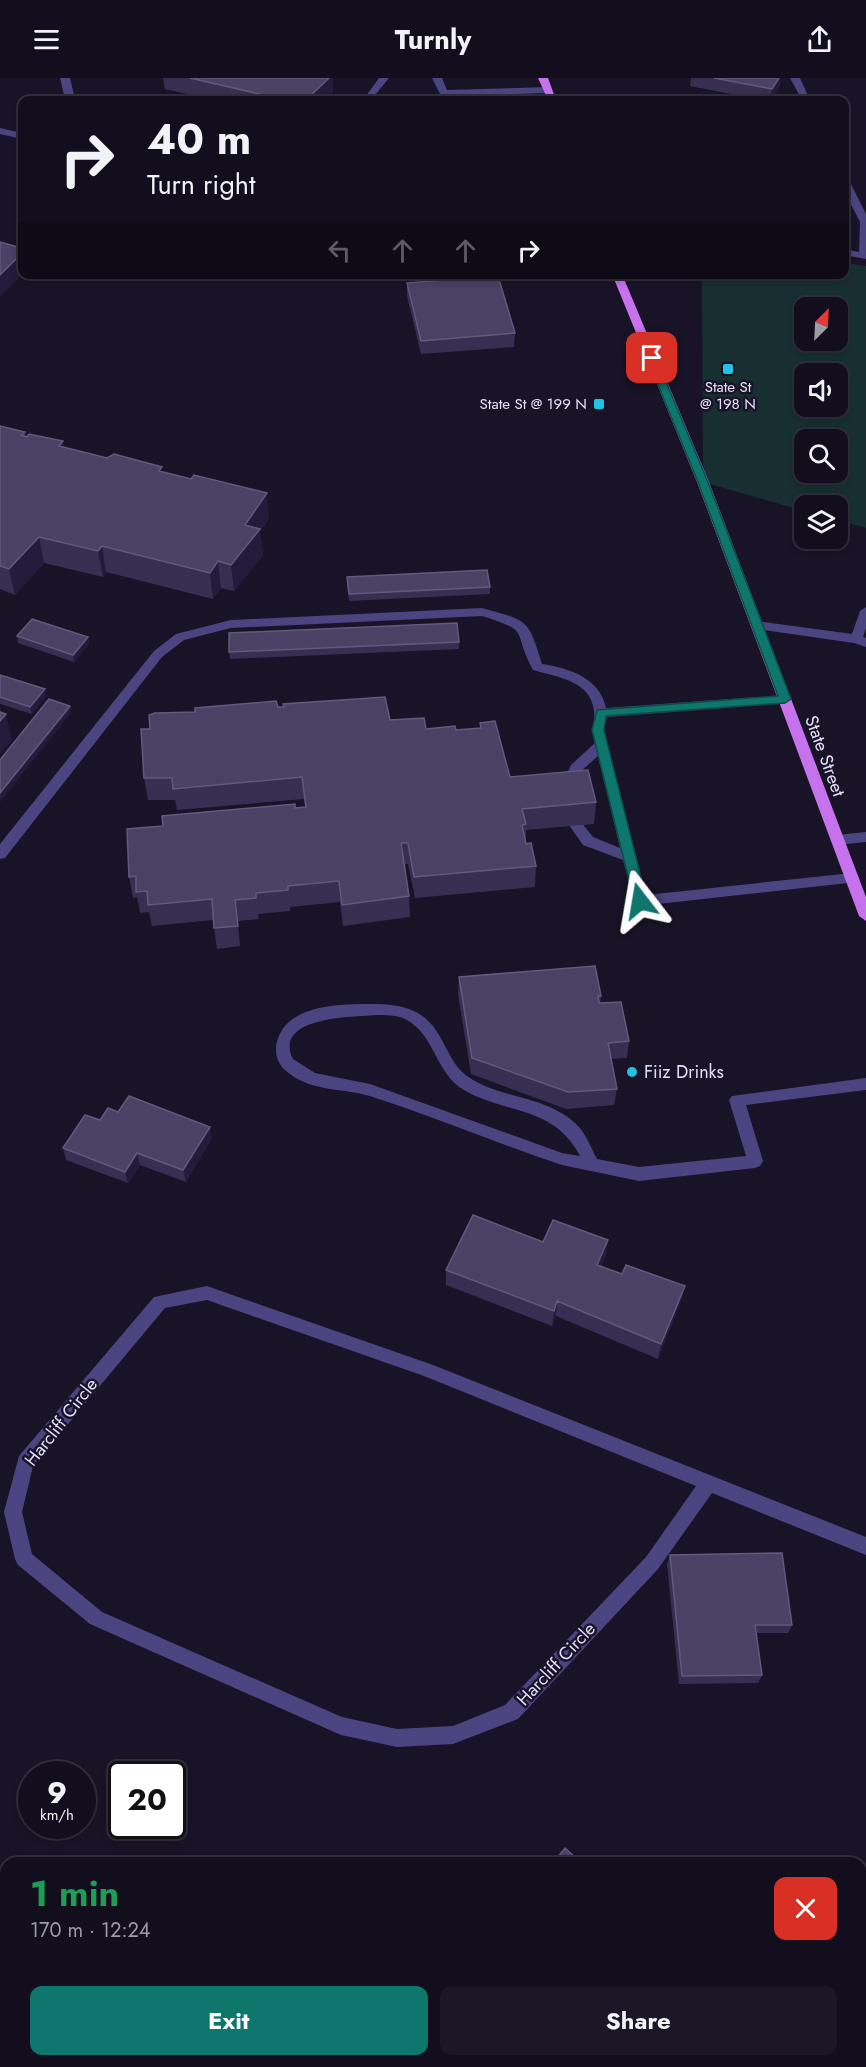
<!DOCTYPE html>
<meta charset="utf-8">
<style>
:root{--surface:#120e1d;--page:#1b1726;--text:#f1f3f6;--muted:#9c9ca4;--line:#312e3b;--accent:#0f766e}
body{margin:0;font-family:Jost,sans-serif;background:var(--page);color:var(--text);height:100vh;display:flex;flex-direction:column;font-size:22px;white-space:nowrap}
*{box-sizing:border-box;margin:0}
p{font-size:20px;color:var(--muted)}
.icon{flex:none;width:33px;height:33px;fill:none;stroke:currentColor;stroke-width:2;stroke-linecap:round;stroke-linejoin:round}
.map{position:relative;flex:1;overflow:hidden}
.side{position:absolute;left:0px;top:1779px;width:867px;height:210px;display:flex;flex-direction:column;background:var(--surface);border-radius:18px 18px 0 0;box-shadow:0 3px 9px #0003,0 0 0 2px var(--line)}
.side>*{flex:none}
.hud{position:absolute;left:18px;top:18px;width:831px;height:183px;border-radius:12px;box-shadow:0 3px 9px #0003,0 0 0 2px var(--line);background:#120e1d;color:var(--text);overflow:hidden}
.needle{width:39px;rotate:24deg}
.buttons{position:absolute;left:794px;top:219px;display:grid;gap:12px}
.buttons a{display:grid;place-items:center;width:54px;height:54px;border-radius:12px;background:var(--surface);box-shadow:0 3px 9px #0003,0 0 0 2px var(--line);font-size:30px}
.speed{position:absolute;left:18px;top:1683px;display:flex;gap:12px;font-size:30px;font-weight:700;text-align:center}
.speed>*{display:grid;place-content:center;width:78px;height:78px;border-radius:50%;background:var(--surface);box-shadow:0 3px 9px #0003,0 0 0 2px var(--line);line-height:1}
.speed small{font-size:15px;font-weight:400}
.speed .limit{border:3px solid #111;border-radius:9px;background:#fff;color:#111}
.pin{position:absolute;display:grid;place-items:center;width:51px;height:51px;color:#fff;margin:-26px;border-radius:12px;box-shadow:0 3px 9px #0006}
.me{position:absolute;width:66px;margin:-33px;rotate:346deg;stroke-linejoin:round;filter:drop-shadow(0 0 4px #0008)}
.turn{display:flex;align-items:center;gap:21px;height:126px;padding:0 30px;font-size:27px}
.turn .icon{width:78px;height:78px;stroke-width:2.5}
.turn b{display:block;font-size:42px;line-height:51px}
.lanes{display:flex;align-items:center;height:57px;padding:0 30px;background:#0003;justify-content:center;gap:30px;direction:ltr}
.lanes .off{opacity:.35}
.round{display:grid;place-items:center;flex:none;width:63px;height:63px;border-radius:12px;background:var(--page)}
.summary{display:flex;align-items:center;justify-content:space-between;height:102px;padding:0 30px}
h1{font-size:36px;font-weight:700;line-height:45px;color:#1e9e55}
.action{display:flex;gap:12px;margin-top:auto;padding:12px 30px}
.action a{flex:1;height:69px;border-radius:12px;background:var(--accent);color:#fff;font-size:24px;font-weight:700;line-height:69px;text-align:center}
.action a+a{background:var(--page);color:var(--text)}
header{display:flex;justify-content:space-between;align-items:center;height:78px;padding:0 30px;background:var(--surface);font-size:27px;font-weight:700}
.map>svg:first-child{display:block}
.green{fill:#172f30;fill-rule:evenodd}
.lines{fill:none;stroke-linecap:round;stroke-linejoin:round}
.minor{fill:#4a4480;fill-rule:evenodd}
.major{fill:#c772ed;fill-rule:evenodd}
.wall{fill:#382e52}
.shaded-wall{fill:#231b39}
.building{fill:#4a4164;stroke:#62597c;stroke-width:1.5}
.route{fill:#0f766e;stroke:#0a4d48;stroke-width:1.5}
.poi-dot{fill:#21c3e3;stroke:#181327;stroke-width:2}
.labels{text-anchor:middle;stroke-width:5;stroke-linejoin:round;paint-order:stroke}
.far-poi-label{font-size:15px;fill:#e3ddfb;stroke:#181327}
.street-label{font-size:18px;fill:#e3ddfb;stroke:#181327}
.poi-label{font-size:18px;fill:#e3ddfb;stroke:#181327;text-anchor:start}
</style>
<header><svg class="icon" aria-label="menu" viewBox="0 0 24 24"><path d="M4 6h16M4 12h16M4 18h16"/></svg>Turnly<svg class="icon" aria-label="share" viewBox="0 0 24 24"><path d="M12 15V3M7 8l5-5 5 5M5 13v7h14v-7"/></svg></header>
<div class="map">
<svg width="866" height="1989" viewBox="0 0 866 1989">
<rect width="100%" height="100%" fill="#181327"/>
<!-- green -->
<path class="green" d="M845,185L866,188V450L837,442V428H804V433L703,404L702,197L844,196ZM804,230H837V262H804ZM804,296H837V328H804ZM804,362H837V394H804Z"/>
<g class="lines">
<!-- minor -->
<path class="minor" d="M60,0H70L74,17L70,22H61L64,17Z
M379,0H389L371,22H363Z
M432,0H442L447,12L548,9L553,12L548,15L450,18L451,22H443Z
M790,0H800L810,22H802Z
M0,50L22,55V61L0,56Z
M844,99L849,102L866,136V181L844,177V171L859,174L860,144L844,113Z
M866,529V550L863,559L866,560V569L854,565L757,551L751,547L757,543L852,556L860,533Z
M482,530C528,543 528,540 542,586C569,590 600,600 606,630L785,617L791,621L785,625L607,639L604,652L646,817L852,795L857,796L859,800L857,804L640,828L635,827L623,782L583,767L569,747L571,744H581L593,759L620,770L598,678L581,693L571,716H561L559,713L571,687L595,665C591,651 595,645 594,633C591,602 556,599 533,592C511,552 533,554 482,538L231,550L184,562L162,579L5,780L0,781V766L154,573L176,556L231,542Z
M866,754V764L837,767L830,762L837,757Z
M376,926C412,927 429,935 445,968C451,979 456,990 467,998C499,1021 546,1017 576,1046C586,1055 591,1070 597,1081L639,1089L746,1078L729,1022L732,1018L866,1000V1012L746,1027L763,1083L760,1088L755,1090L639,1103L562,1087C499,1066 437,1040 373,1019C346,1010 313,1014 290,996C274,985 272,968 282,952C300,925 347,926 376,926ZM362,938C376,937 395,935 407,942C435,958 436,996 464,1012C507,1037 553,1027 580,1078L562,1075L370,1006L315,995L293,981C274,943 340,939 362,938Z
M207,1208L433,1287L866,1459V1477L712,1415L658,1491L518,1641L453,1666L397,1669L341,1657L90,1546L18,1487L15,1481L4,1434L19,1378L154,1219ZM207,1222L424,1298L696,1408L646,1479L505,1627L453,1648L397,1651L342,1639L102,1534L32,1476L22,1434L33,1388L165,1230Z
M861,1790H866V1810H861Z
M759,1983H779L777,1989H757Z"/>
<!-- major -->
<path class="major" d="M538,0H548L556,22H548Z
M612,196H622L709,404L866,819V843L859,838L697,404Z"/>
</g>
<!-- wall -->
<path class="wall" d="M163,0H333V14L325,22H213L165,11Z
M691,0H780L779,10L771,22H762L690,8Z
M407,205L515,255L514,269L421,276L407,218Z
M0,348L25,354L26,359L107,380L163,394L269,441L260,454L263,477L234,513L221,510L213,521L106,494L103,499L44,485L15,517L0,511Z
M347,499L490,509V516L349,523Z
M17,558L88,559L89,566L74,584L18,565Z
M459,564V571L230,581L229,574Z
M0,597L46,618L32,636L0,626Z
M278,629L390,642L426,651L456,652L480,650V645L510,699L596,724L594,746L526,752V766L536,788L535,809L415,820L408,786H404L409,818L410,839L343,848L340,824L290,829V833L258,836L259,841L238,843L240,868L217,871L213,842L152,848L149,834L140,835L137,819L133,820L129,799L163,748L305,729L304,721L177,732L175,722H148L144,700L150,651L195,634Z
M459,899L601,918L600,925L629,963L627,980L611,981L617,1011L614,1027L566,1031L471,996L458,916Z
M118,1034L212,1060L186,1104L140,1087L128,1105L66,1082L63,1070L100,1042Z
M543,1164L606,1177L601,1188L681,1223L658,1281L556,1238L552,1248L446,1207V1192Z
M670,1477L792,1547L788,1555H756L762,1597L758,1605L679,1606L667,1486Z"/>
<!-- shaded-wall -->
<path class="shaded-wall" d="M329,0H333V14L325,22H306Z
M779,0H780L779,10L770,22L772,11Z
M22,175L23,196L0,219V197Z
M63,363L68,389L59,368Z
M267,415L269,441L260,454L263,477L234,513L231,487L245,447Z
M39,459L44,485L15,517L9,491Z
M102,468L106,494L103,499L98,473Z
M218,483L221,510L213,521L210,495Z
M88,559L89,566L74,584L73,577Z
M45,611L46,618L32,636L30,629Z
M0,628L3,639L6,636L12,662L0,676Z
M70,628L71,635L0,724V715Z
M235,822L238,843L240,868L238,848Z
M210,1049L212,1060L186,1104L183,1092Z
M137,1075L140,1087L128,1105L125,1094Z
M608,1162L606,1177L595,1202L597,1187Z
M685,1208L681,1223L658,1281L661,1266Z
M557,1223L556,1238L552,1248L554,1233Z
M420,1983H435L420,1988Z"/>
<!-- building -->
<path class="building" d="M190,0H329L306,22H286Z
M714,0H779L772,11Z
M375,19L396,22H372Z
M0,164L22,170V175L0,197Z
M498,198L515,255L421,263L407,205Z
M0,348L25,354L21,357L27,359L29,356L63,363L59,368L107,380L114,376L162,389L159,393L191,401L194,397L267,415L245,447L260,451L231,487L218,483L210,495L102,468L98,473L39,459L9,491L0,488Z
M487,492L490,509L349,516L347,499Z
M32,541L88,559L73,577L17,558Z
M457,545L459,564L229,574V555Z
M0,597L45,611L30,629L0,619Z
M385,619L390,642L424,640L426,651L455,648L456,652L481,650L480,645L495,643L510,699L588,692L596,724L522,731L526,746L522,747L526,766L531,765L536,788L414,799L408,765H401L409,818L342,827L339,803L288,808V812L256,815V820L235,822L238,848L214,850L212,821L148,827L147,813L136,814V798L129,799L127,751L163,748L162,738L295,726V730L306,729L302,699L173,711L172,700H144L141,651H150L149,637L155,635L195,634V630L276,623L278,629H284L283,626Z
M49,621L70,628L0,715V682Z
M0,634L6,636L0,643Z
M595,888L601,918H598L599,925L621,924L629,963L608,965L617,1011L568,1014L472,980L459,899Z
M129,1018L210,1049L183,1092L137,1075L125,1094L63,1070L85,1037L100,1042L108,1030L118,1034Z
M473,1137L543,1164L553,1142L608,1162L597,1187L622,1196L626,1187L685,1208L661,1266L557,1223L554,1233L446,1192Z
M782,1475L792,1547H755L762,1597L682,1598L670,1477Z
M565,1770L581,1785H553Z"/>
<!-- route -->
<path class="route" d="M652,277L656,280L708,404L791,621L785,625L606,638L604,652L647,823L640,828L634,823L592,652L597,632L778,618L698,404L647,280Z"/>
<!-- markers -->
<g class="poi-dot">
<rect x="722" y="285" width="12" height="12" rx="3"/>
<rect x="593" y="320" width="12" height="12" rx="3"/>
<circle cx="632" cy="994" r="6"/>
</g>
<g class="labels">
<!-- far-poi labels -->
<g class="far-poi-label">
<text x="728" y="314">State St<tspan x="728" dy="17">@ 198 N</tspan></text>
<text x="587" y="331" text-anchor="end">State St @ 199 N</text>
</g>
<!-- street labels -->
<g class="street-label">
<text transform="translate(825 678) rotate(70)" y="6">State Street</text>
<text transform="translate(61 1344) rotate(-52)" y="6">Harcliff Circle</text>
<text transform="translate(556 1586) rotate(-47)" y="6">Harcliff Circle</text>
</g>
<!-- poi labels -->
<g class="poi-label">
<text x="644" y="1000">Fiiz Drinks</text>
</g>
</g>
</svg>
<div class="buttons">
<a><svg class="needle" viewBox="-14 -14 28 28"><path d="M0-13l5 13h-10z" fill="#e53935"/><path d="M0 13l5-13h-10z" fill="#9c9ca4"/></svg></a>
<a><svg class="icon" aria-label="sound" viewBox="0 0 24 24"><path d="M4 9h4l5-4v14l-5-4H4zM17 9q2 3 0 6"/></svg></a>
<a><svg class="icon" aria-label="search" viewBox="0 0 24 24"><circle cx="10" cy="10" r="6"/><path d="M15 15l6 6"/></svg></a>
<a><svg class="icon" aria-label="layers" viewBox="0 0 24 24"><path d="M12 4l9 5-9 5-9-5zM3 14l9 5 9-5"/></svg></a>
</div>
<div class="speed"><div>9<small>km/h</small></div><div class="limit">20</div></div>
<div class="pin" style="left:652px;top:280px;background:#d93025"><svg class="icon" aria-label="arrive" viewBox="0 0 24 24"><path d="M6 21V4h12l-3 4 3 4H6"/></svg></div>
<svg class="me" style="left:640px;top:823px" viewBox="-20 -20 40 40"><path d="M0-17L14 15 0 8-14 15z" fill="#0f766e" stroke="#fff" stroke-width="4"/></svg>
<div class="hud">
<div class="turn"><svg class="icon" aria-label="right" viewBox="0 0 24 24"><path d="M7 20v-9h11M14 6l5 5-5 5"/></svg><div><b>40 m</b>Turn right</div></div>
<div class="lanes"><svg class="icon off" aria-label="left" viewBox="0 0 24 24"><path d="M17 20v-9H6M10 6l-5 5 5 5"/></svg><svg class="icon off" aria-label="ahead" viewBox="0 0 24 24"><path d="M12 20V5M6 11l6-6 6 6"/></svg><svg class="icon off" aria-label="ahead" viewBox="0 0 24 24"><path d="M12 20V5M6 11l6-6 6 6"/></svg><svg class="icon" aria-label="right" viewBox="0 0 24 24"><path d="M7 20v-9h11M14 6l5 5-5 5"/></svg></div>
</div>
<section class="side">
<div class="summary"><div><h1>1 min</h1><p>170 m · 12:24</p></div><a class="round" style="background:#d93025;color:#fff"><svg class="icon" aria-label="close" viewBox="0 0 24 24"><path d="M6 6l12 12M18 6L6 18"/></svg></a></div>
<div class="action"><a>Exit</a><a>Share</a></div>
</section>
</div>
